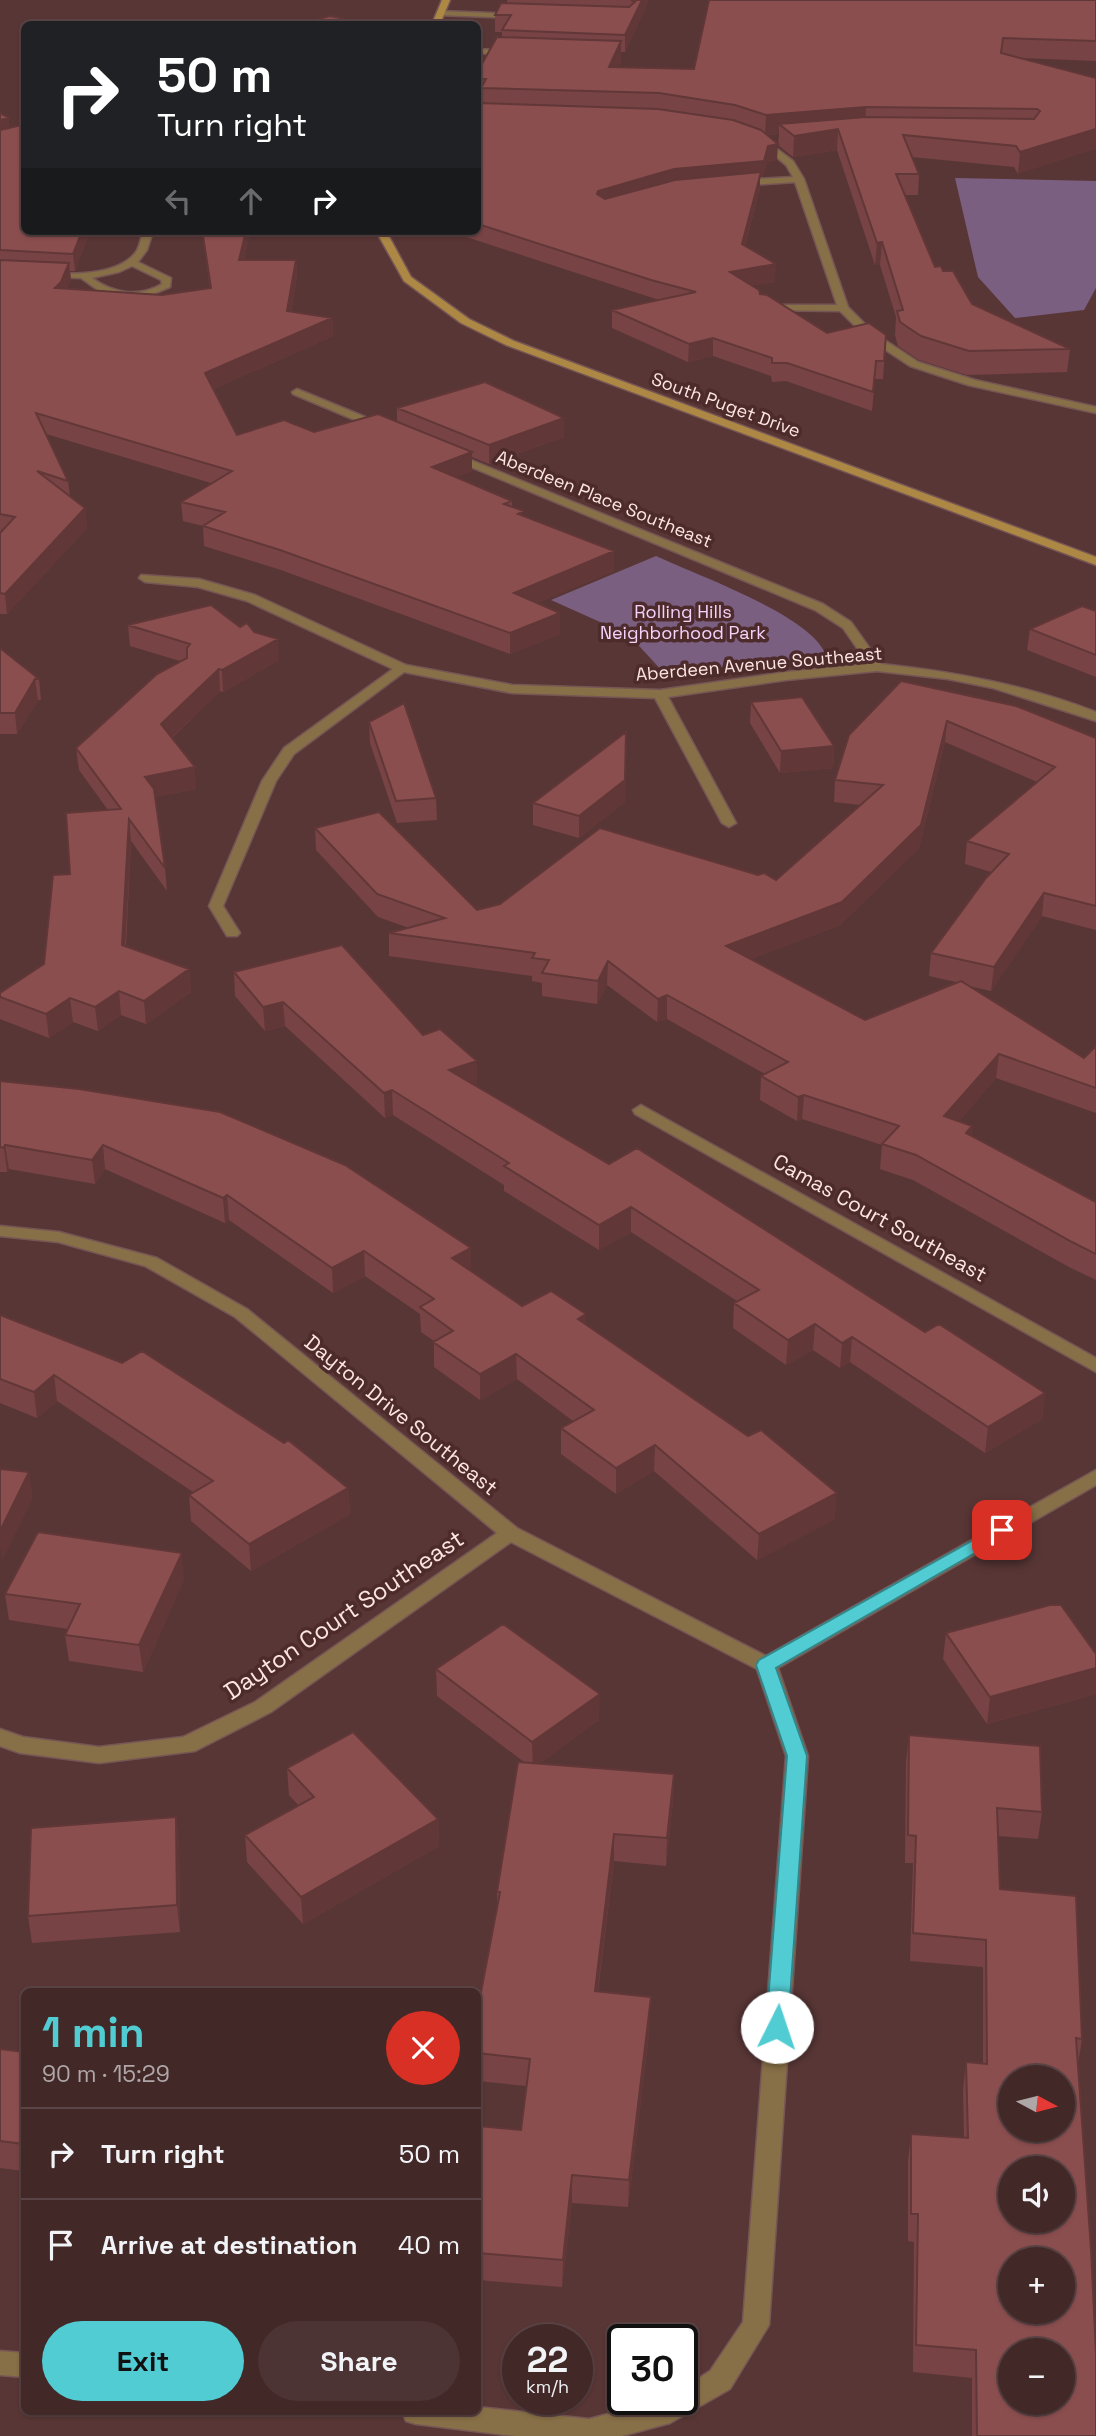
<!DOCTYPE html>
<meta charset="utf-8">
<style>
:root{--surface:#432828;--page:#4d3434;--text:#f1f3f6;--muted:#afa6a8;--line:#5b4445;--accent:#51ccd3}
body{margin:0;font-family:"Space Grotesk",sans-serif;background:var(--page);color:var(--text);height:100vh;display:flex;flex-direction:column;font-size:26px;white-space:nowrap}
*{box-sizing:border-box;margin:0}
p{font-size:23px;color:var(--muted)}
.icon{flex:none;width:38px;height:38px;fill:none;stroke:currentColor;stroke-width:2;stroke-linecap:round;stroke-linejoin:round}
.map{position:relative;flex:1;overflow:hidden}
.panel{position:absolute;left:21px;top:1988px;width:460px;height:427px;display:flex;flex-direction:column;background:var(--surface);border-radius:10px;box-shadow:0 2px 5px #0004,0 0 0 2px var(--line)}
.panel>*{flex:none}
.banner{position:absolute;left:21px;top:21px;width:460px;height:214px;border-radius:10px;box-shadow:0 2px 5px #0004,0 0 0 2px var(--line);background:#202124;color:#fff;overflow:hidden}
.needle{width:46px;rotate:97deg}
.fabs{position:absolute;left:998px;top:2065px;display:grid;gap:14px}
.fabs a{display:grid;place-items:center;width:77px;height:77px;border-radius:50%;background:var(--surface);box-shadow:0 2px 5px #0004,0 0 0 2px var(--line);font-size:35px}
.speed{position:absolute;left:502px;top:2324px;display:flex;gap:14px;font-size:35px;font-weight:700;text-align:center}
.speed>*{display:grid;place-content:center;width:91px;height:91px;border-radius:50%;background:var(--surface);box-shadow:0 2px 5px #0004,0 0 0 2px var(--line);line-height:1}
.speed small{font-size:18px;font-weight:400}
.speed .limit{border:4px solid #111;border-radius:10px;background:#fff;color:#111}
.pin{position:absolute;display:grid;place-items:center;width:60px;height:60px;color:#fff;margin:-30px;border-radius:14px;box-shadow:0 4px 10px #0006}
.me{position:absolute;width:77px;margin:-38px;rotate:4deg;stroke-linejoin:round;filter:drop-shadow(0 0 5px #0008)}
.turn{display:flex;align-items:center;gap:24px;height:147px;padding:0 21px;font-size:32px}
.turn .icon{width:91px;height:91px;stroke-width:2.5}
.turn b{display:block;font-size:49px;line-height:60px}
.lanes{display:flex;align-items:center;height:66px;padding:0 21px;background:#0003;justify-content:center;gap:35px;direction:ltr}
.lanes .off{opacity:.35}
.round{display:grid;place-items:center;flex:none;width:74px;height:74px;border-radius:37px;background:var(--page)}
.headline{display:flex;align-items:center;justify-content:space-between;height:119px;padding:0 21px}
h1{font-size:42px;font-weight:600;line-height:52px;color:var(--accent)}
.button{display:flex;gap:14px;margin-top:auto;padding:14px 21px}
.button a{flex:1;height:80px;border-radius:42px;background:var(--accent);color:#111;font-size:28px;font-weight:600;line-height:80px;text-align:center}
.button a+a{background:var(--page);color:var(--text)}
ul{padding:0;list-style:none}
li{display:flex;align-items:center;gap:21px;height:91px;padding:0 21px;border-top:2px solid var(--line)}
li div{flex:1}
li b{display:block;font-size:26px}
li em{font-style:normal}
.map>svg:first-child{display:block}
.green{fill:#7a5f80}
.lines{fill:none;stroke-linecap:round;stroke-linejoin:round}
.lane-casing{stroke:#765655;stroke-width:3}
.street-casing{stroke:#765655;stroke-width:3}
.secondary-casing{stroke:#765655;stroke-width:3}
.lane{fill:#876f47;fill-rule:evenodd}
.street{fill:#876f47;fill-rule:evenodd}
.secondary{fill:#ad8845;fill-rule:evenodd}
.wall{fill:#784344;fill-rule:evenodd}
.shaded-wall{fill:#613737}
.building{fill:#8b4e4f;stroke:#613737;stroke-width:2;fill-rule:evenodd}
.route{fill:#51ccd3;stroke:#358589;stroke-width:2}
.labels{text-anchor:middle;stroke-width:7;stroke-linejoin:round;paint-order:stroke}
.far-street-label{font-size:18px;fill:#fce5e4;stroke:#4e2b2b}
.far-park-label{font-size:18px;fill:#f4d2fc;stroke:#4e2b2b}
.street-label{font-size:21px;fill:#fce5e4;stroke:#4e2b2b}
.near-street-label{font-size:24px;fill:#fce5e4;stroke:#4e2b2b}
</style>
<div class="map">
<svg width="1096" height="2436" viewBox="0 0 1096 2436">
<rect width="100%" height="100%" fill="#593636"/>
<!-- green -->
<path class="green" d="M955,178L1096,181V288L1084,310L1015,318L978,277Z
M656,556C696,575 808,614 825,653L822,657L664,673L629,635L551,600Z"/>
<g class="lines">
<defs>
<path id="lane" d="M440,11L519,14L523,16L519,18L437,15Z
M478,49L511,51L515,53L511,55L478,53Z"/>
<path id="street" d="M760,136L793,161L804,179L848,307L874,333L918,362L975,380L1096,407V413L968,385L910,366L866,337L840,311L762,310V306L766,305H837L795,182L736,186L731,183L736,180L793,177L786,165L757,141Z
M143,231H153L147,250L138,262L171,278L170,287L146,297L121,298L102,293L81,278L0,275V269C36,272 112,284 136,252C140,246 141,238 143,231ZM132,266L161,280L162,284C138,298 113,293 92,278L119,272Z
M297,389L387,426L389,428L379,430L293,394L292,392Z
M451,452L823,604L851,622L881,664C956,672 1026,685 1096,712V721L993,688L948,679L877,671L786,680L668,697L736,823L729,827L722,823L655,698L512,693L404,672L294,754L276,781L223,906L240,933L237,936H227L209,906L262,781L284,748L393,669L247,601L198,587L145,582L139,578L141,575L199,579L255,595L406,665L512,685L660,690L786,672L868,664L843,628L815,610L447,457V453Z
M641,1105L1096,1358V1372L635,1114L633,1110Z
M0,1226L59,1232L157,1258L247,1309L517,1528L766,1656L1096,1470V1485L778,1668L808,1756L769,2325L730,2389L670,2423L622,2436H515L416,2424L406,2421L402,2412H478V2407L589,2419L665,2399H682V2389L710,2371L743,2322L786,1756L757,1669L511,1542L271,1712L195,1751L99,1763L20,1753L0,1746V1729L23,1737L99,1747L183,1737L255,1702L497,1533L235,1317L145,1266L58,1242L0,1236Z
M0,2351L24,2353V2377L0,2375Z"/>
<path id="secondary" d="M442,0H450L440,24H432Z
M376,231H386L411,277L469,319L514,341L1096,557V565L506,345L461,323L404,281Z"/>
</defs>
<!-- lane casing -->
<use href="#lane" class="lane-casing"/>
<!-- street casing -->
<use href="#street" class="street-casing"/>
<!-- secondary casing -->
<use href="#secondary" class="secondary-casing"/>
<!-- lane -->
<use href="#lane" class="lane"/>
<!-- street -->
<use href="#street" class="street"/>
<!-- secondary -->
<use href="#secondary" class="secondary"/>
</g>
<!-- wall -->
<path class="wall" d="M507,0H649L625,52H621V61L618,67L694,69L1096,0V61L1021,58L1096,78L1018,174L1014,167L912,157L919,174L918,195H905L935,267L943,271L972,304L1070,349L1067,372L967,375L919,360L898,346L895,335L896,317L880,265H875L837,150L793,157L778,145L779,134L768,135L777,160L767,162L763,177H760V188L745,246L775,282L752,285L760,294L827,333L886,335L883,379H875L872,411L786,381L772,382L771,376L713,356L688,362L612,328V310L659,300L448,231H478V103H481V99H478V71L502,37V32H495V15L507,3Z
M0,113L10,128L90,231L75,271H70L71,280L67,288L162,295L210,289L203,236L250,231L244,260H296L297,277L291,312L332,318L333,336L213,389L237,435L314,432L397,422V408L564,437L489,464L472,457V471L456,477L512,501V507L524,516L614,571L537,603L560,634L510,654L281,570L204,546L203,526L183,521L181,502L211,483L46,434L68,481L70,496L85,508L87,528L7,614H0Z
M1096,611V677L1027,650L1030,629Z
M128,625L240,627L254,632L279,660L223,692L220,691L172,738L196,789L155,797L165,868L167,891L131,841L126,946L189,969L191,992L146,1024L121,1015L98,1031L73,1022L49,1038L0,1019V993L44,964L70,874L108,810L79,770L76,748L180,661L130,646Z
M0,648L39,679L41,700H38L17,734H0Z
M901,681L1096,738V930L1042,916L991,991L969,986L1084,1058L1096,1046V1113L996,1078L959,1121L972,1126L971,1135L1096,1202V1280L1069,1267L913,1180L880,1169L882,1145L802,1119L797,1121L760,1100L761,1076L765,1074L667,1019L657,1022L607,985L597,1004L542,996V983L532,981V976L389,956V933L409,928L378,917L316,850L315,828L477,910L776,880L860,805L834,802L835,780ZM945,742L1037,782L967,841L965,864L991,872L931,953L929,976L956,982L865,1020L751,959L840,925L919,848Z
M751,702L834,746L833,768L780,773L750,723Z
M369,722L436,798L437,820L397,823L370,743Z
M626,732L625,802L579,838L533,825V803Z
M234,972L423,1035L477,1061V1085H475L609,1164L925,1332L1045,1393L1042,1419L985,1453L850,1362L840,1368L813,1350L786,1365L733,1328L734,1303L737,1301L631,1232L599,1250L504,1191V1185L393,1115L385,1118L285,1026L265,1031L235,996Z
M0,1081L471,1271L522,1306L586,1314V1324L835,1519L757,1560L654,1471L616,1494L561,1454V1428L573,1421L517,1379L480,1400L434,1367V1341L421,1332L420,1314L365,1276L333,1293L229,1220L225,1223L105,1169L95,1184L9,1169L7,1172H0Z
M0,1315L348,1488L350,1514L251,1571L191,1521L189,1495L193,1492L57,1401L37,1418L0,1403Z
M184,1579L143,1672L69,1661L65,1635L68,1629L9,1620L5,1594Z
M946,1633L1096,1654V1694L987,1724L943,1659Z
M436,1669L599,1720L540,1763L674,1774L673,1801L666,1866L614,1861L598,1991L650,2025L628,2207L572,2203L562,2287L478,2280V2126L521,2130L526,2086L478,2081V2008L497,1909V1892L524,1762L437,1696Z
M909,1735L1042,1812L1038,1839L998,1836L1000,1889L1082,2039L1078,2064L1096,2436H972V2378L913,2372L914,2242L908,2241V2161L911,2134L964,2138L963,2090L966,2062L983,2063V1967L910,1961L913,1863H905L906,1762Z
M287,1768L438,1819L439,1846L303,1924L247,1862L245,1835L299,1806L289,1795Z
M176,1817L179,1845L180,1932L32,1943L28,1916Z
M0,2049L24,2052V2171L0,2168Z"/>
<!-- shaded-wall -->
<path class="shaded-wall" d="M642,0H649L625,52V35Z
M621,41V61L609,86V67Z
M866,107L865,127L838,130L837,150L793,157L794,136L779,124V134L765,135L766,115Z
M9,118L10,133L0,136V120Z
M1096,129V149L1018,174L1020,152Z
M778,144L777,160L767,162L763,177H760V188L741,261L598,207L597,194L598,191L674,169Z
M82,231H90L75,271L73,254Z
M246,231H250L241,277L239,260Z
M882,242L880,265H875L877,243Z
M296,260L297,277L288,329L287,311Z
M69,263L71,280L63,299L55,288Z
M776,264L775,282L729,289L730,272Z
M332,318L333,336L206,392L205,373Z
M713,338V356L688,362L689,344Z
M564,418V437L489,464V445Z
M472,452V471L432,486V467Z
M85,508L87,528L7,614L5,594Z
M614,551V571L514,613V593Z
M560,613V634L510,654V633Z
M278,639L279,660L223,692L222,670Z
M219,669L220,691L163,746L161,724Z
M35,679L38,700L17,734L15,713Z
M947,721L945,742L919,848L840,925L725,969L726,946Z
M834,746L833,768L780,773L781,751Z
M195,767L196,789L147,799L145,777Z
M625,780V802L579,838V816Z
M129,819L131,841L124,968L122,945Z
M1044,893L1042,916L991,991L994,967Z
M608,961L607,985L597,1004L598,981Z
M189,969L191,992L146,1024L144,1001Z
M119,991L121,1015L98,1031L95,1007Z
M667,995V1019L657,1022L658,999Z
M70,998L73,1022L49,1038L46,1014Z
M283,1002L285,1026L265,1031L263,1007Z
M999,1054L996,1078L942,1141L944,1116Z
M477,1061V1085L450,1094L449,1070Z
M392,1090L393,1115L385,1118L384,1093Z
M804,1095L802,1119L797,1121L798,1097Z
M972,1126L970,1150L966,1133Z
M5,1145L9,1169L7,1172L4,1148Z
M103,1145L105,1169L95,1184L92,1160Z
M227,1195L229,1220L225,1223L223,1198Z
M631,1207V1232L599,1250V1225Z
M471,1248V1273L452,1258Z
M364,1251L365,1276L333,1293L332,1268Z
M586,1314V1340L578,1319Z
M815,1324L813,1350L786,1365L788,1340Z
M852,1337L850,1362L840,1368L842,1343Z
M516,1354L517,1379L480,1400V1374Z
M54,1375L57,1401L37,1418L34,1392Z
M1045,1393L1042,1419L985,1453L988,1427Z
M655,1445L654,1471L616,1494V1468Z
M29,1472L33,1498L2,1561L0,1547V1531Z
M348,1488L350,1514L251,1571L249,1544Z
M837,1493L835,1519L757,1560L759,1534Z
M182,1553L184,1579L143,1672L139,1645Z
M1096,1668V1694L987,1724L990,1697Z
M600,1694L599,1720L533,1769L532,1742Z
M674,1774L673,1801L666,1866L667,1838Z
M176,1817L179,1845L180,1932L177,1905Z
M438,1819L439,1846L303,1924L301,1897Z
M614,1834V1861L594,2018L595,1991Z
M651,1997L650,2025L628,2207L629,2180Z
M572,2175V2203L562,2287L563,2260Z"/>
<!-- building -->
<path class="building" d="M631,0H642L625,35L502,30L511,15H495L501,3L629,7L635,2Z
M709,0H1096V41L1003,38L1001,53L1096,78V129L1020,152L1016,146L903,135L919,174H896L935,267L941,266L943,271H953L972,304L1070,349L969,351L921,336L900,322L897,311L903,310L882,242L877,243L838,129L794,136L779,124L866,117L1034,119L1040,111L1037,109L866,107L766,115L735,105L659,93L481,88L486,79H478V71L497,37L621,41L609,67L694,69Z
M330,16L370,24H300Z
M478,103L658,109L733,120L761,130L778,144L768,146L764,161L674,169L598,191L597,194L605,199L675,180L761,172L742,244L776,264L730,272L759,290L760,294L767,295L827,333L869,323L886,335L884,361H876L873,392L787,363H772V358L713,338L689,344L612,310L696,292L651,280L478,224V177L480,175L478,174Z
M0,113L9,118L0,120Z
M22,125L24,127V231H82L73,254L0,250V130Z
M205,231H246L239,260H296L287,311L332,318L205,373L237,435L284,420L314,432L378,414L472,452L432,467L512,501L504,504L524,511L518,514L614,551L514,593L560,613L510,633L280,550L203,526L225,512L181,502L232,471L36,413L68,481L37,471L85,508L5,594L0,593V533L15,517L0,514V260L69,263L61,282L55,288L162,295L211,288L203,236Z
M485,382L564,418L489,445L397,408Z
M211,605L240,627L247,623L254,632L278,639L222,670L219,669L161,724L195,767L145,777L154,789L165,868L129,819L122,945L189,969L144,1001L119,991L95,1007L70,998L46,1014L0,997V993L44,964L53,875L70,874L66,813L121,809L76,748L157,674L187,658V648L190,644L128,625Z
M1082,606L1096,611V655L1030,629Z
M0,648L39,679H35L15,713H0Z
M901,681L1016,706L1096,738V906L1044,893L994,967L931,953L986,878L1009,854L967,841L1055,767L947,721L921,825L842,902L726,946L865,1020L961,981L1084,1058L1096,1046V1088L999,1054L944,1116L972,1126L966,1133L1096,1202V1254L1072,1242L916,1155L882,1144L899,1126L804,1095L798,1097L761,1076L788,1062L667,995L658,999L608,961L598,981L542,973L549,960L532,958L535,953L389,933L445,918L377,894L315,828L379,812L477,910L500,904L600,828L758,875L764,873L776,880L883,785L835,780L849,735Z
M802,697L834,746L781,751L751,702Z
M404,703L436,798L396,801L369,722Z
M626,732L625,780L579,816L533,803Z
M342,945L423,1035L440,1029L477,1061L449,1070L609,1164L637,1148L925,1332L939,1324L1045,1393L988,1427L852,1337L842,1343L815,1324L788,1340L734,1303L759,1290L631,1207L599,1225L504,1166L509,1163L392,1090L384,1093L283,1002L263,1007L234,972Z
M0,1081L79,1089L220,1112L345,1165L471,1248L452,1258L522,1306L551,1291L586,1314L578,1319L748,1436L761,1430L837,1493L759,1534L655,1445L616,1468L561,1428L594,1410L516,1354L480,1374L433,1342L453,1331L420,1307L434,1299L364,1251L332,1268L227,1195L223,1198L103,1145L92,1160L5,1145L4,1148L0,1147Z
M0,1315L122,1363L142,1351L284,1443L288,1440L348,1488L249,1544L189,1495L213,1481L54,1375L34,1392L0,1379Z
M0,1469L29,1472L0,1531Z
M38,1532L182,1553L139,1645L65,1635L80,1604L5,1594Z
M1050,1605H1061L1096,1654V1668L990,1697L946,1633Z
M503,1624L600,1694L532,1742L436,1669Z
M353,1732L438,1819L301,1897L245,1835L314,1797L287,1768Z
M909,1735L1040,1746L1042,1812L997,1808L1000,1889L1076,1896L1082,2039L1076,2038L1091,2249L1096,2354V2436H977L976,2350L916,2345L918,2214H911V2134L968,2138L966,2062L987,2064L986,1940L913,1933L916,1836L908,1835ZM1010,2077H1062V2130H1010ZM1010,2168H1062V2221H1010ZM1010,2259H1062V2312H1010ZM1010,2350H1062V2403H1010Z
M518,1762L674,1774L667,1838L614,1834L595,1991L651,1997L629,2180L572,2175L563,2260L478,2253V2126L521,2130L530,2059L478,2053V2008L500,1892H497Z
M176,1817L177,1905L28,1916L31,1828Z
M0,2049L24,2052V2144L0,2141Z"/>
<!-- route -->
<path class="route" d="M1002,1524L1008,1526L1011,1530L1008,1534L776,1668L807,1756L788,2027L785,2033L777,2036L769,2033L766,2027L787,1756L756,1665L759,1660Z"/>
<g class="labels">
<!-- far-street labels -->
<g class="far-street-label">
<text transform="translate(726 405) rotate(20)" y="6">South Puget Drive</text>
<text transform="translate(604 499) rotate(22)" y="6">Aberdeen Place Southeast</text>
<text transform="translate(759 664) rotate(-5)" y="6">Aberdeen Avenue Southeast</text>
</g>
<!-- far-park labels -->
<g class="far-park-label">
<text x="683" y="618">Rolling Hills<tspan x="683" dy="21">Neighborhood Park</tspan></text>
</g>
<!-- street labels -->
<g class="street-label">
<text transform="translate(880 1218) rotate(29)" y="7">Camas Court Southeast</text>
<text transform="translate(401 1415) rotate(39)" y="7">Dayton Drive Southeast</text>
</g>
<!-- near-street labels -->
<g class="near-street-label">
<text transform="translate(344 1615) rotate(-34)" y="8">Dayton Court Southeast</text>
</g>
</g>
</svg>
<div class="fabs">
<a><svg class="needle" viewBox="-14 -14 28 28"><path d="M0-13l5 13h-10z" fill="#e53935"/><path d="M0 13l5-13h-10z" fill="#afa6a8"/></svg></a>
<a><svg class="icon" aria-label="sound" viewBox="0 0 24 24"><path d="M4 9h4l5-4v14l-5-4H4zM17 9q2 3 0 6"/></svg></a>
<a>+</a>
<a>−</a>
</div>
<div class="speed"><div>22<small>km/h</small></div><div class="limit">30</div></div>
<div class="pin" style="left:1002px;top:1530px;background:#d93025"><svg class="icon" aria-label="arrive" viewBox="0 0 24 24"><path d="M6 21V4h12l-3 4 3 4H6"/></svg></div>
<svg class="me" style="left:777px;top:2027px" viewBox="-20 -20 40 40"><circle r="19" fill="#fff"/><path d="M0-13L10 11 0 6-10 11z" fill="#51ccd3"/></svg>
<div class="banner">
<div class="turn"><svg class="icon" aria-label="right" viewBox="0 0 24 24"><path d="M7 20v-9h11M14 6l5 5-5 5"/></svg><div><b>50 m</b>Turn right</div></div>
<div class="lanes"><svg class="icon off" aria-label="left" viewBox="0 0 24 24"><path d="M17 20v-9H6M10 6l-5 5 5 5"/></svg><svg class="icon off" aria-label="ahead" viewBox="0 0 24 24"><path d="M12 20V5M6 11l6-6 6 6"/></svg><svg class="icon" aria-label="right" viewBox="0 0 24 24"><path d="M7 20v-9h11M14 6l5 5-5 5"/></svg></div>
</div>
<section class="panel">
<div class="headline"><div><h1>1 min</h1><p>90 m · 15:29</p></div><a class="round" style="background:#d93025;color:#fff"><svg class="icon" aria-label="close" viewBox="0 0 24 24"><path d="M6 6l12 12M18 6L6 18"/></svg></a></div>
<ul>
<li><svg class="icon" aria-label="right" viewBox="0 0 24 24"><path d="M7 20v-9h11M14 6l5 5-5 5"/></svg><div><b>Turn right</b></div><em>50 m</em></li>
<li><svg class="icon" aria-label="arrive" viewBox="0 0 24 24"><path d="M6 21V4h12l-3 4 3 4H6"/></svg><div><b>Arrive at destination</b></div><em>40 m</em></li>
</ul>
<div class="button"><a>Exit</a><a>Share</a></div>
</section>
</div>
